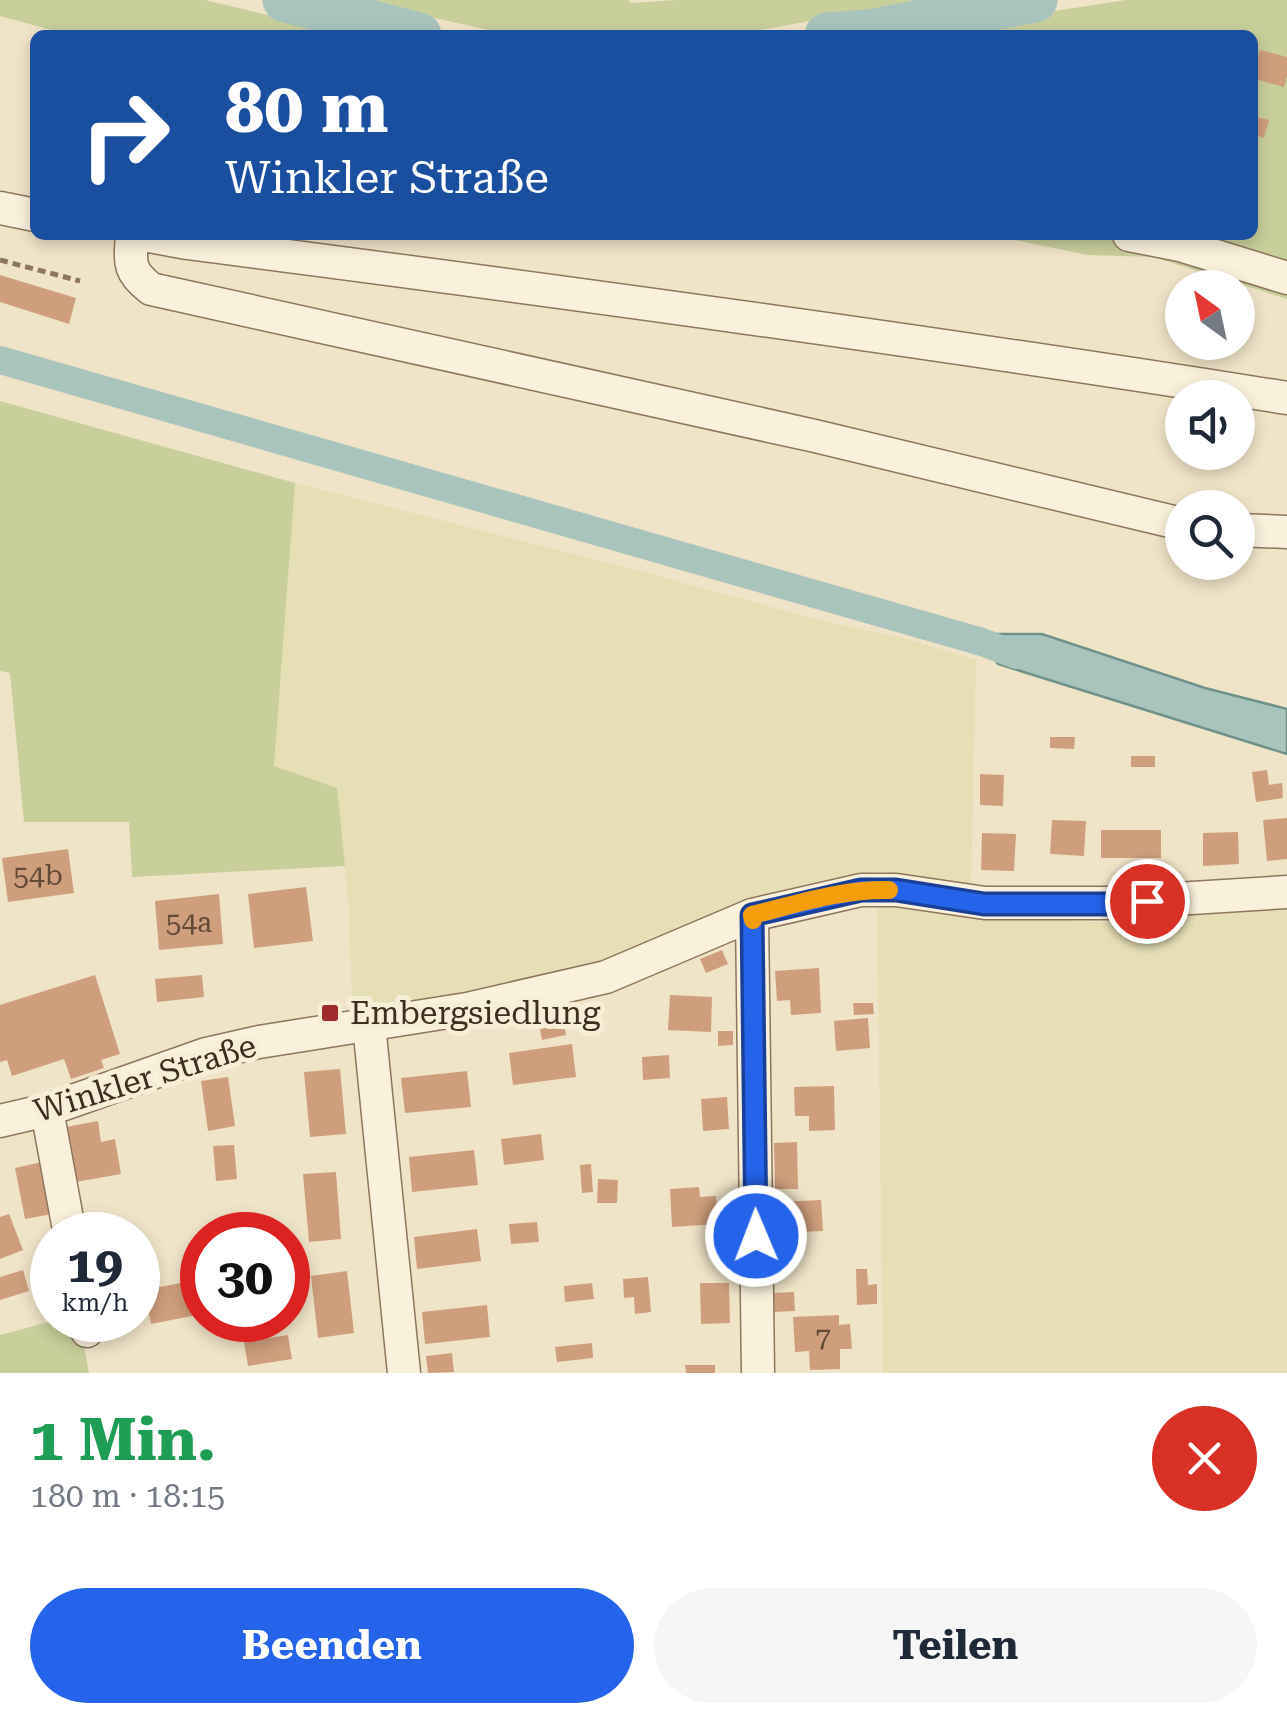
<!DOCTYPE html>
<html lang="de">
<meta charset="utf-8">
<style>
:root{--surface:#fff;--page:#f6f6f7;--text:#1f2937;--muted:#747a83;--accent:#2563eb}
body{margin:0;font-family:"Roboto Serif",serif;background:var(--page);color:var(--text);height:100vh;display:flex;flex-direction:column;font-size:38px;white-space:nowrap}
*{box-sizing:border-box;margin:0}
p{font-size:32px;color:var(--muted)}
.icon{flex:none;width:55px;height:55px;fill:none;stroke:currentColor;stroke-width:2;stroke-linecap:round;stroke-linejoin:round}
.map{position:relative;height:1373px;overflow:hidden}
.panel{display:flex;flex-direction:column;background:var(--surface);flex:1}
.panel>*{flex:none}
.guide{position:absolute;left:30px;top:30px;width:1228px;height:210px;border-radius:15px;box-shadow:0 5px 15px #0003;background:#1a4fa0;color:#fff;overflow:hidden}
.needle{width:65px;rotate:327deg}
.tools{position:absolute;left:1165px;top:270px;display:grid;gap:20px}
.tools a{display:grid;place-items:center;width:90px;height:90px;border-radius:50%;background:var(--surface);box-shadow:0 5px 15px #0003;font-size:50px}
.speed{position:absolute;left:30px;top:1212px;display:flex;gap:20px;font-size:50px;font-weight:700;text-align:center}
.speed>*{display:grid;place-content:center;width:130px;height:130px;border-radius:50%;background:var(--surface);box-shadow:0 5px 15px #0003;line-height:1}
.speed small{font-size:25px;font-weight:400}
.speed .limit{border:15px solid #d22;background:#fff;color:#111}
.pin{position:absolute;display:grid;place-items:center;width:85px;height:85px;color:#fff;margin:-42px;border:5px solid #fff;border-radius:50%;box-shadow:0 2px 10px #0007}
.me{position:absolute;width:110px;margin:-55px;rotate:359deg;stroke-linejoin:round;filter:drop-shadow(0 0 8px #0008)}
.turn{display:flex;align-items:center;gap:35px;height:210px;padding:0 30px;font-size:45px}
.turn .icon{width:130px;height:130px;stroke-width:2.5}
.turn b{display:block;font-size:70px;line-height:85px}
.round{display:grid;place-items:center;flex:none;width:105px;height:105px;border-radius:52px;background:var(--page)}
.overview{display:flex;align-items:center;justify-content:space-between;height:170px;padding:0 30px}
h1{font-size:60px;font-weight:700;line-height:75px;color:#1e9e55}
.cta{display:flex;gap:20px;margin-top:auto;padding:20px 30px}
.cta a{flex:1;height:115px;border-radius:60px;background:var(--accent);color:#fff;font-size:40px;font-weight:700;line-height:115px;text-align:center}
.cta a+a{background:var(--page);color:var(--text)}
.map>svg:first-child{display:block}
.farmland{fill:#e6deb5}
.green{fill:#c9cf9b}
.water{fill:#a9c4bc;stroke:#6f938a;stroke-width:2.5}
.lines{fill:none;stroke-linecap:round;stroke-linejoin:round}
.canal{stroke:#a9c4bc;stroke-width:28}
.river{stroke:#a9c4bc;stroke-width:45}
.building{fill:#cf9f7d}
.minor-casing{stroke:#8d765c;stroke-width:35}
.path{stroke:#8d765c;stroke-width:5;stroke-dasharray:8 5;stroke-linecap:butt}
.minor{stroke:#faf1dc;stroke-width:32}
.route-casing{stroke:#184099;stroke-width:25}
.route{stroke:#2563eb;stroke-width:18}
.slow{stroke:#f59e0b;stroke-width:18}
.poi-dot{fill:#9e2a2b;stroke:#f7eed8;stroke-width:4}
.labels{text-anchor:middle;stroke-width:10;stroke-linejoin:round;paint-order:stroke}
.number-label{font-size:28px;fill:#624a37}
.poi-label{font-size:32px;fill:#3d2e20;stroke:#f7eed8;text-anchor:start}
.street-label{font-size:32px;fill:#3d2e20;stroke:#f7eed8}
</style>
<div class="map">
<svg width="1287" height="1373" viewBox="0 0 1287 1373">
<rect width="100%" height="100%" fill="#f0e4c8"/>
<!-- farmland -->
<path class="farmland" d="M295,483L640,571L815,619L911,640L976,660L971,886L877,871L818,882L719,917L595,970L509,991L391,1006H352L349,912L337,788L274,766Z
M877,902L971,913L1107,923L1287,904V1373H883Z"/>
<!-- green -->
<path class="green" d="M0,0H205L350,35H70L0,16Z
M352,0H628L631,3L676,0H921L744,33L498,32Z
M1126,0H1287V299L1153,257L1088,255L991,235H1252V35H937L1035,14Z
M0,401L295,483L274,766L337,788L345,866L132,877L129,822H24L10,673L0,671Z
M56,1320H79L89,1373H0V1335Z"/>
<!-- water -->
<path class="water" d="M994,634H1042L1205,688L1287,709V754L998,664L982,642Z"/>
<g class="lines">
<!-- canal -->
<path class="canal" d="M0,360L982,642L1016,655"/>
<!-- river -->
<path class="river" d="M285,0L419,35
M827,35L869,32L1035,0"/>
</g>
<!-- building -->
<path class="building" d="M1260,50L1287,57V76L1284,87L1252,78Z
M1252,116L1269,120L1264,138L1252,134Z
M0,275L76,298L69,324L0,302Z
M1050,737H1075L1074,749L1050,748Z
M1131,756H1155V767H1131Z
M1267,770L1269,785L1282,783L1283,798L1256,802L1252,772Z
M980,774L1004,775L1003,806L980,805Z
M1287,818V859L1267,861L1263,820Z
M1052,820L1086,821L1084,856L1050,854Z
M1101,830H1161V858H1101Z
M1238,832L1239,864L1203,866V833Z
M982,833L1016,834L1014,871L981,870Z
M68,849L74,893L8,902L2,858Z
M306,887L313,941L254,948L248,894Z
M219,894L223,944L159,950L155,901Z
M722,950L728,964L706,973L700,959Z
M819,968L821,1013L791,1015L790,1000L777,1001L775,971Z
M95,975L120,1054L101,1060L104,1068L71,1079L64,1059L12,1076L7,1060L0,1062V1005Z
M202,975L204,997L157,1002L155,979Z
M670,995L712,997L711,1032L668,1030Z
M853,1003H873L874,1014L854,1015Z
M562,1014L566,1035L542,1040L538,1019Z
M868,1018L870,1048L836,1051L834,1021Z
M718,1031H733V1045L718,1046Z
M572,1044L576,1077L513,1085L509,1053Z
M669,1055L670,1078L643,1080L642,1057Z
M340,1069L346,1134L310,1137L304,1072Z
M467,1071L471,1107L405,1113L401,1078Z
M228,1077L235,1126L208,1131L201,1081Z
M834,1086L835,1130L809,1131V1116H795L794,1087Z
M727,1097L729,1129L703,1131L701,1099Z
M98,1121L101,1142L115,1139L121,1174L76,1182L66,1127Z
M541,1134L544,1160L504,1165L501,1139Z
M797,1142L798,1189H775L774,1143Z
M234,1145L237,1179L216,1181L213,1146Z
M474,1150L478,1185L412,1192L409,1157Z
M42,1162L52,1214L25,1219L15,1168Z
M591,1164L593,1192L582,1193L580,1165Z
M336,1172L341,1239L309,1242L303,1174Z
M598,1179L618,1180L617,1203H597Z
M699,1187L700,1197L716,1196L718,1224L672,1227L670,1189Z
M821,1200L823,1231L780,1233L778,1202Z
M9,1214L23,1250L0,1259V1217Z
M537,1222L539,1242L511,1244L509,1224Z
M477,1229L481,1261L417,1269L414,1237Z
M714,1235H734V1264L713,1263Z
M856,1269H867L868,1285L877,1284V1304L857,1305Z
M23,1270L29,1291L0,1300V1277Z
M347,1271L354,1333L318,1338L311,1276Z
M648,1277L651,1312L635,1314L634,1297L624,1298L623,1279Z
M202,1279V1314L151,1324L144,1290Z
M592,1283L594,1299L565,1302L564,1286Z
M700,1283H729L730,1323L701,1324Z
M794,1292L795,1311L773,1312L772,1293Z
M487,1305L490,1337L425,1344L422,1312Z
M839,1315V1325L850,1324L852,1349H840V1369L810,1370L809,1351L795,1352L793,1317Z
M288,1335L292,1359L248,1366L244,1342Z
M592,1343L593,1358L557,1362L555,1347Z
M452,1353L454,1372L428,1373L426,1356Z
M685,1365H715V1373H686Z"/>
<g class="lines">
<defs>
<path id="minor" d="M0,208L35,215
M132,235C130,263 128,271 151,289L815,436L1182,524
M144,235L187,243C554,290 921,340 1287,398
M1129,235L1180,245L1287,278
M1238,530L1287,532
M752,915L758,1373
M369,1025L404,1373
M47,1110L70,1235
M0,1121L47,1110L206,1054L259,1042L467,1009L606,977L752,915L861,890H896L985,903H1112L1287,892
M85,1320L87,1331"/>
</defs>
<!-- minor casing -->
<use href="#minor" class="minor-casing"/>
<!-- path -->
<path class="path" d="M0,260L80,281"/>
<!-- minor -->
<use href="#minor" class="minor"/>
</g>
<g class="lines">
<defs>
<path id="route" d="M756,1236L752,915L861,890H896L984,904H1112L1147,901"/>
</defs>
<!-- route casing -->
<use href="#route" class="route-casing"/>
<!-- route -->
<use href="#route" class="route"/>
<!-- slow -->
<path class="slow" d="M753,920L752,915C797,904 842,889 889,890"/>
</g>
<!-- markers -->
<rect class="poi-dot" x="320" y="1003" width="20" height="20" rx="5"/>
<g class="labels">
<!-- number labels -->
<g class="number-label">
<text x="38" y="885">54b</text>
<text x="189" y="932">54a</text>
<text x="823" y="1347">7</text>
</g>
<!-- poi labels -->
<g class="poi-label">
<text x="350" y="1024">Embergsiedlung</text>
</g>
<!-- street labels -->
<g class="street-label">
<text transform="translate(145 1078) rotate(-17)" y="11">Winkler Straße</text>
</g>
</g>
</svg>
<div class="tools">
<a><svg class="needle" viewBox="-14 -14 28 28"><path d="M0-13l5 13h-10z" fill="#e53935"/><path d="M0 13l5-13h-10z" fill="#747a83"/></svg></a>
<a><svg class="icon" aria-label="sound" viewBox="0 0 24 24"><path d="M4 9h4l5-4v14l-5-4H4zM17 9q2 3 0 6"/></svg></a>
<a><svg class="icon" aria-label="search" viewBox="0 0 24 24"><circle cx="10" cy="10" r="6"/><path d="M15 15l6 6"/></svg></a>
</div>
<div class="speed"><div>19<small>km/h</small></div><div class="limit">30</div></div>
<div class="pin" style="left:1147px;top:901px;background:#d93025"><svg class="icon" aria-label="arrive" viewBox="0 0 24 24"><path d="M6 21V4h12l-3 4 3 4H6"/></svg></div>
<svg class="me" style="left:756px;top:1236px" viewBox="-20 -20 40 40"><circle r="17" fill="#2563eb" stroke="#fff" stroke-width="3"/><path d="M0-11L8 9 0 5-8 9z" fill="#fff"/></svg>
<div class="guide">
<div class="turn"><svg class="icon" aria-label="right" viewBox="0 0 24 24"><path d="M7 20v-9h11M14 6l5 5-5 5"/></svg><div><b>80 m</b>Winkler Straße</div></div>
</div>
</div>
<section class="panel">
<div class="overview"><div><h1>1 Min.</h1><p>180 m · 18:15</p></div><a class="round" style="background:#d93025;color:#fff"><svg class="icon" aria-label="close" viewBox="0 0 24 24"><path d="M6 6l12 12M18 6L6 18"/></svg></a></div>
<div class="cta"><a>Beenden</a><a>Teilen</a></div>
</section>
